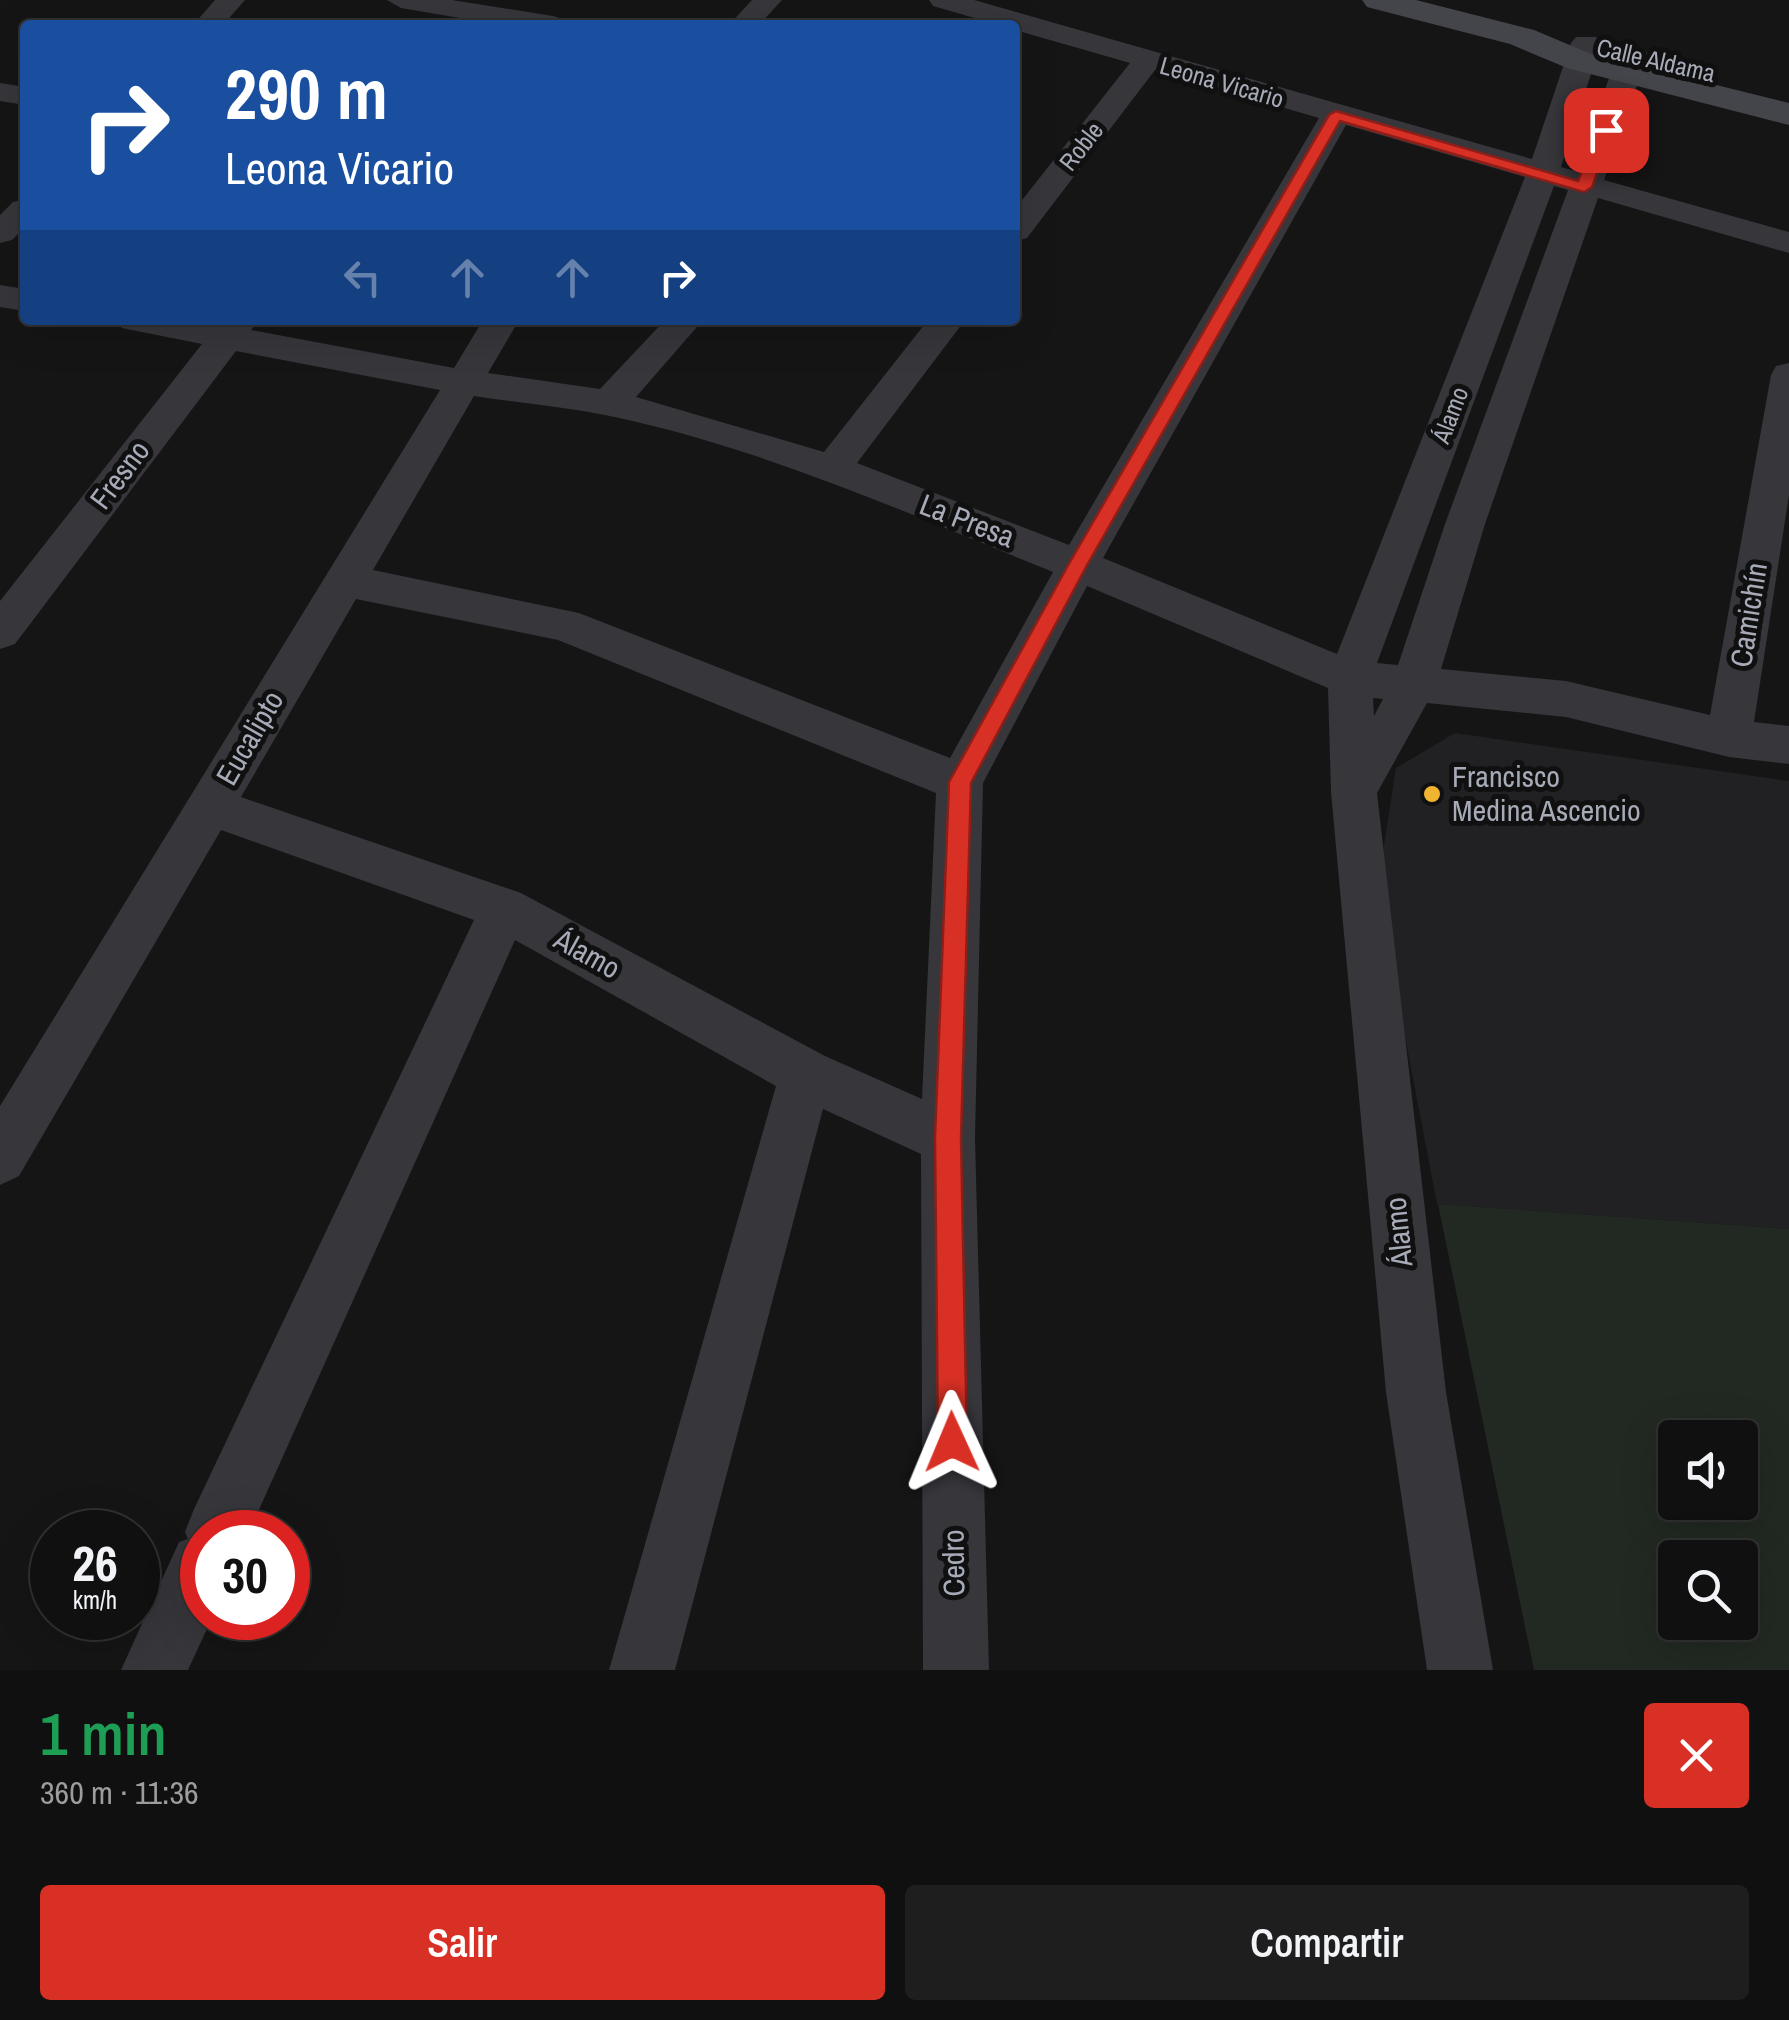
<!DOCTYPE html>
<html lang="es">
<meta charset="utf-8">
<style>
:root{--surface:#101010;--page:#1e1e1e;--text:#f1f3f6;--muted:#9c9d9f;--line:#303030;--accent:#d93025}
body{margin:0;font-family:"Archivo Narrow",sans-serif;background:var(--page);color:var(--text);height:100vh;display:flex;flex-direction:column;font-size:38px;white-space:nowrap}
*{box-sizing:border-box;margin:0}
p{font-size:32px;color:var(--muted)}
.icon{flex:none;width:55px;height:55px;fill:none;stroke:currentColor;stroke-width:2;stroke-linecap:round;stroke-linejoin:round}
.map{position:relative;height:1670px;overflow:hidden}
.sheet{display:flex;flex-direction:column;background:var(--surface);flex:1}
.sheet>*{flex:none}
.banner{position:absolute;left:20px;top:20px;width:1000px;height:305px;border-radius:10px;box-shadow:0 10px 40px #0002,0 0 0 2px var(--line);background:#1a4fa0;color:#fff;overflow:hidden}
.tools{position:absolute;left:1658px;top:1420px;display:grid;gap:20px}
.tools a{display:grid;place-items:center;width:100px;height:100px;border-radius:10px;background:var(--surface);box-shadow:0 10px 40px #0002,0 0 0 2px var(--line);font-size:50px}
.speed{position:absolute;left:30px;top:1510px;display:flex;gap:20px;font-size:50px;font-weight:700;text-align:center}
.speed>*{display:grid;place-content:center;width:130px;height:130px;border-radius:50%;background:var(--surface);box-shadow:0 10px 40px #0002,0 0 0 2px var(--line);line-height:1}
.speed small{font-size:25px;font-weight:400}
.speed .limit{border:15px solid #d22;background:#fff;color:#111}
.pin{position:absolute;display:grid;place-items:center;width:85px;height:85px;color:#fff;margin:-42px;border-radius:20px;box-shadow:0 5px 15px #0006}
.me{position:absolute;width:110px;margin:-55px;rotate:359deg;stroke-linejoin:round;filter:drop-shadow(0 0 8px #0008)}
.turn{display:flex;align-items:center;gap:35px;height:210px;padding:0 40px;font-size:45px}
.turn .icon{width:130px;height:130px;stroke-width:2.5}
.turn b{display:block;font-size:70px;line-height:85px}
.lanes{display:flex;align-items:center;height:95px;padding:0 40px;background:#0003;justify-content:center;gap:50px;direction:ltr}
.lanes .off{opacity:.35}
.round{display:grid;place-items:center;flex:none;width:105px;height:105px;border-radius:10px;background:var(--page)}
.head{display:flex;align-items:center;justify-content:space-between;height:170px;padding:0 40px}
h1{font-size:60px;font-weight:600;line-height:75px;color:#1e9e55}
.action{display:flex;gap:20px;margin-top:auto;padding:20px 40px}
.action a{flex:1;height:115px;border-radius:10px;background:var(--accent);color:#fff;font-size:40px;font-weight:600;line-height:115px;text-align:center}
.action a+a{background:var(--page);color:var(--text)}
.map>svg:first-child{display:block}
.built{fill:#212123}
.green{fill:#212922;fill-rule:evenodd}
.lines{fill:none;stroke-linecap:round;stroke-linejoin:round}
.minor{fill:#36363b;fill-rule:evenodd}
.secondary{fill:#44454b;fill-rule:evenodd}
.route{fill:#d93025;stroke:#8d1f18;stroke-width:2.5}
.poi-dot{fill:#f1b332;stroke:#101011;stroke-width:4}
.labels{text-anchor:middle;stroke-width:10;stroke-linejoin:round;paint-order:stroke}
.far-street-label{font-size:25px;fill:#a6abb7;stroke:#101011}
.street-label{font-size:30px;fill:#a6abb7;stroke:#101011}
.poi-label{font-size:30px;fill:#a6abb7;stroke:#101011;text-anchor:start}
</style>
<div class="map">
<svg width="1789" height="1670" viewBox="0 0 1789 1670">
<rect width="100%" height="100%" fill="#151516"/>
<!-- built -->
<path class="built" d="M1455,733L1789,781V1229L1437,1204L1377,890L1396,768Z"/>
<!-- green -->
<path class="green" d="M1438,1204L1789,1229V1670H1534ZM1675,1438H1740V1502H1675ZM1675,1558H1740V1622H1675Z"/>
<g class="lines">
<!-- minor -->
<path class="minor" d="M215,0H245L223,25H193Z
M387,0H452L553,16L563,19L567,25H501L401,8Z
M752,0H782L759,25H729Z
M929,0H974L1532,159L1571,43L1576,37H1596L1601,43L1561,167L1575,171L1618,54L1623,48H1643L1648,54L1604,180L1789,232V253L1598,198L1485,524L1441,669L1566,681L1710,715L1771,375L1776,366L1789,363V495L1754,722L1789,726V764L1729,757L1566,717L1427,703L1377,793L1446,1392L1493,1670H1427L1386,1392L1331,792L1328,688L1087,586L983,783L975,1138L989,1670H923L921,1154L823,1109L675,1670H609L776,1086L515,940L249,1532H202V1618H212L188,1670H121L179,1542L188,1539L185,1532L194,1509L474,920L221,830L19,1176L0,1185V1106L440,390L236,351L15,644L0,649V601L202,344L122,328L117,320H197L218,324L221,320H258L251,330L454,368L483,320H519L488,373L600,389L665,320H703L636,397L824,452L928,320H965L857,463L1069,545L1319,118L1155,70L1027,238L1015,241V209L1130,63L1015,30V25H999L933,6ZM1346,125L1525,177L1337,654L1103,558ZM1554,186L1568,190L1445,524L1398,665L1377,663ZM474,396C519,403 565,407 610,416C763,448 909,514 1053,572L950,758L579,613L373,570ZM356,599L558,640L936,793L922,1099L825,1056L521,893L241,797ZM1373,698L1383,699L1374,716Z
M0,83L25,87V105L0,101Z
M25,199V227L12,240L0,243V215L13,202Z
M0,285L25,289V311L0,307Z"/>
<!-- secondary -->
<path class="secondary" d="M1362,0H1416L1534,30L1591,54L1789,103V125L1567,68L1510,44L1367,7Z"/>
</g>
<!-- route -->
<path class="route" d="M1336,111L1578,181L1598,130L1606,126L1613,130L1592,187L1584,192L1340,121L1086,567L971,783L961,1138L967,1442L963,1453L952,1457L942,1453L938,1442L935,1138L949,782L1071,560L1329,115Z"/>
<!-- markers -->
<circle class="poi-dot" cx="1432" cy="794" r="10"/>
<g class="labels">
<!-- far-street labels -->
<g class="far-street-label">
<text transform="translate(1656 60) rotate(13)" y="9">Calle Aldama</text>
<text transform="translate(1222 82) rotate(16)" y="9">Leona Vicario</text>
<text transform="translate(1081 146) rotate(-52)" y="9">Roble</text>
<text transform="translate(1450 415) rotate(-69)" y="9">Álamo</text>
</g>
<!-- street labels -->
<g class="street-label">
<text transform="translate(120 475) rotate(-53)" y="10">Fresno</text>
<text transform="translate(967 521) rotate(21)" y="10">La Presa</text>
<text transform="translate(1749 615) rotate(-81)" y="10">Camichín</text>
<text transform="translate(250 738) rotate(-60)" y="10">Eucalipto</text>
<text transform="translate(587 954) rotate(29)" y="10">Álamo</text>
<text transform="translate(1399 1232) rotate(-96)" y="10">Álamo</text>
<text transform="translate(954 1563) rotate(-91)" y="10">Cedro</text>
</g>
<!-- poi labels -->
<g class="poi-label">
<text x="1452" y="787">Francisco<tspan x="1452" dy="34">Medina Ascencio</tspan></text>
</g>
</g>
</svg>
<div class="tools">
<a><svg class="icon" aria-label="sound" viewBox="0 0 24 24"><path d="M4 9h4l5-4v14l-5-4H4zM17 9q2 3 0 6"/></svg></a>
<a><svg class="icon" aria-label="search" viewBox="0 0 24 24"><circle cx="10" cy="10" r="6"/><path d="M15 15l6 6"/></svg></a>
</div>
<div class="speed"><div>26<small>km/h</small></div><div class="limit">30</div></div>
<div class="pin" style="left:1606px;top:130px;background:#d93025"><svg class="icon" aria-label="arrive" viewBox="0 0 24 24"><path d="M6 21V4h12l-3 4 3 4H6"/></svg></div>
<svg class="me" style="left:952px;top:1442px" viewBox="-20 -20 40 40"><path d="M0-17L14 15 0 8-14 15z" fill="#d93025" stroke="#fff" stroke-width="4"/></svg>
<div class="banner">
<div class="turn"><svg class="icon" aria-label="right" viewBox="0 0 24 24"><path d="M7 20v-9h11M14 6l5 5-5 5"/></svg><div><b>290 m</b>Leona Vicario</div></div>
<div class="lanes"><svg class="icon off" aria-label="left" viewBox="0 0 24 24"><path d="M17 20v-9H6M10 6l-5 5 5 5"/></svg><svg class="icon off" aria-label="ahead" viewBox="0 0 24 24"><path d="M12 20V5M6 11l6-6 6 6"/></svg><svg class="icon off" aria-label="ahead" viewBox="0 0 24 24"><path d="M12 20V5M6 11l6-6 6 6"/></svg><svg class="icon" aria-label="right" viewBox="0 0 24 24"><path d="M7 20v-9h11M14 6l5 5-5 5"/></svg></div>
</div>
</div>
<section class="sheet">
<div class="head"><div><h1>1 min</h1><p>360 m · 11:36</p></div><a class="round" style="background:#d93025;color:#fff"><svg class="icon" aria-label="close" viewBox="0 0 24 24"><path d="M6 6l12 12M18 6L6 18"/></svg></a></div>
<div class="action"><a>Salir</a><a>Compartir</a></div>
</section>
